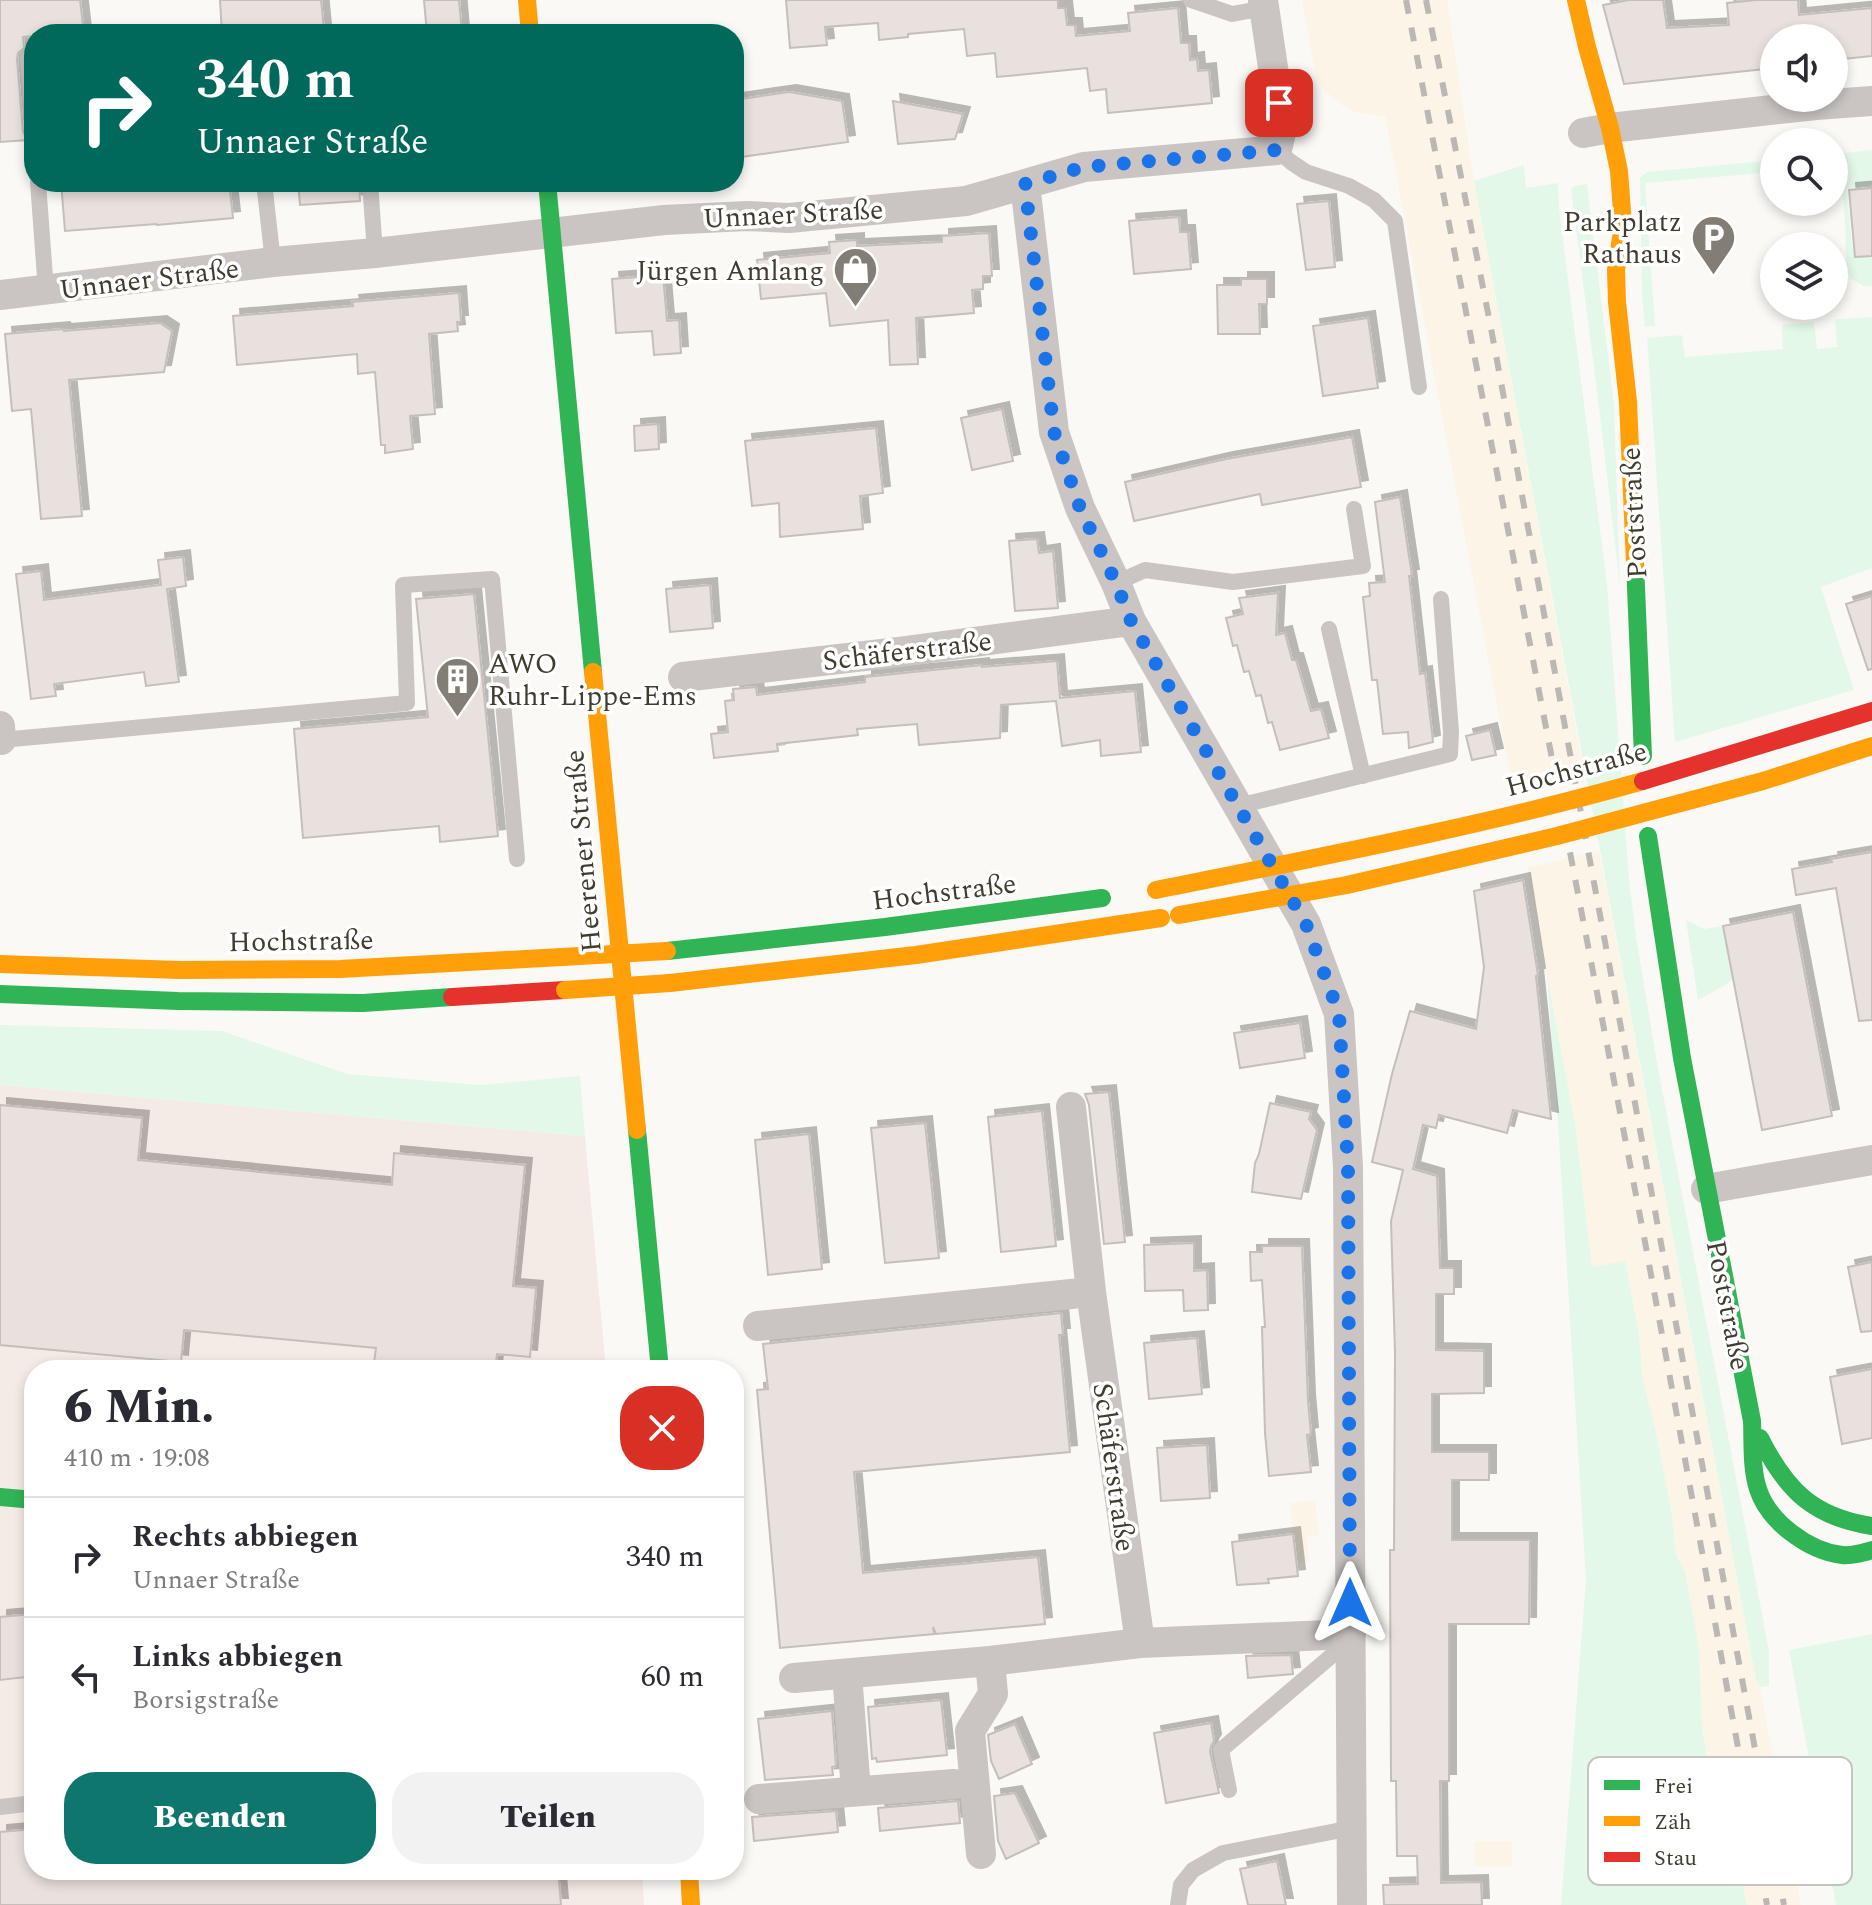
<!DOCTYPE html>
<html lang="de">
<meta charset="utf-8">
<style>
:root{--surface:#fff;--page:#f2f2f3;--text:#2b2b33;--muted:#7c7c81;--line:#e1e1e2;--accent:#0f766e}
body{margin:0;font-family:Spectral,serif;background:var(--page);color:var(--text);height:100vh;display:flex;flex-direction:column;font-size:30px;white-space:nowrap}
*{box-sizing:border-box;margin:0}
p{font-size:26px;color:var(--muted)}
.icon{flex:none;width:44px;height:44px;fill:none;stroke:currentColor;stroke-width:2;stroke-linecap:round;stroke-linejoin:round}
.map{position:relative;flex:1;overflow:hidden}
.drawer{position:absolute;left:24px;top:1360px;width:720px;height:520px;display:flex;flex-direction:column;background:var(--surface);border-radius:32px;box-shadow:0 4px 12px #0003}
.drawer>*{flex:none}
.banner{position:absolute;left:24px;top:24px;width:720px;height:168px;border-radius:32px;box-shadow:0 4px 12px #0003;background:#00695c;color:#fff;overflow:hidden}
.tools{position:absolute;left:1760px;top:24px;display:grid;gap:16px}
.tools a{display:grid;place-items:center;width:88px;height:88px;border-radius:50%;background:var(--surface);box-shadow:0 4px 12px #0003;font-size:40px}
.pin{position:absolute;display:grid;place-items:center;width:68px;height:68px;color:#fff;margin:-34px;border-radius:16px;box-shadow:0 4px 12px #0006}
.me{position:absolute;width:88px;margin:-44px;rotate:0deg;stroke-linejoin:round;filter:drop-shadow(0 0 6px #0008)}
.turn{display:flex;align-items:center;gap:28px;height:168px;padding:0 40px;font-size:36px}
.turn .icon{width:104px;height:104px;stroke-width:2.5}
.turn b{display:block;font-size:56px;line-height:68px}
.round{display:grid;place-items:center;flex:none;width:84px;height:84px;border-radius:32px;background:var(--page)}
.headline{display:flex;align-items:center;justify-content:space-between;height:136px;padding:0 40px}
h1{font-size:48px;font-weight:800;line-height:60px}
.primary-button{display:flex;gap:16px;margin-top:auto;padding:16px 40px}
.primary-button a{flex:1;height:92px;border-radius:32px;background:var(--accent);color:#fff;font-size:32px;font-weight:800;line-height:92px;text-align:center}
.primary-button a+a{background:var(--page);color:var(--text)}
ul{padding:0;list-style:none}
li{display:flex;align-items:center;gap:24px;height:120px;padding:0 40px;border-top:2px solid var(--line)}
li div{flex:1}
li b{display:block;font-size:30px}
li em{font-style:normal}
.map>svg:first-child{display:block}
.commercial{fill:#f5ebe6}
.built{fill:#fcf5e7}
.green{fill:#e3f8e8}
.building{fill:#e9e1dd;stroke:#c5beba;stroke-width:2;filter:url(#shadow)}
.lines{fill:none;stroke-linecap:round;stroke-linejoin:round}
.lane{stroke:#cac4c3;stroke-width:16}
.street{stroke:#cac4c3;stroke-width:30}
.fast{stroke:#30b455;stroke-width:18}
.slow{stroke:#ff9f0a;stroke-width:18}
.jam{stroke:#e5322d;stroke-width:18}
.rail{stroke:#bab7b5;stroke-width:6;stroke-dasharray:14 14;stroke-linecap:butt}
.slow-bridge{stroke:#ff9f0a;stroke-width:18}
.jam-bridge{stroke:#e5322d;stroke-width:18}
.route{stroke:#1a73e8;stroke-width:14;stroke-dasharray:0 25.2}
.labels{text-anchor:middle;stroke-width:7;stroke-linejoin:round;paint-order:stroke}
.street-label{font-size:28px;fill:#423c2f;stroke:#fff}
.poi-label{font-size:28px;fill:#423c2f;stroke:#fff;text-anchor:end}
.key{fill:#fff;stroke:#c6c4c1;stroke-width:2}
.key-label{font-size:22px;fill:#423c2f}
</style>
<div class="map">
<svg width="1872" height="1905" viewBox="0 0 1872 1905">
<defs>
<filter id="shadow"><feDropShadow dx="7" dy="-7" stdDeviation="0" flood-color="#0004"/></filter>
</defs>
<rect width="100%" height="100%" fill="#fbf9f6"/>
<!-- commercial -->
<path class="commercial" d="M0,1085L585,1136L606,1370H34V1870H642L644,1905H0Z"/>
<!-- built -->
<path class="built" d="M1302,0H1447L1474,181L1584,772L1513,790L1385,117L1355,112L1343,106L1324,90L1316,77Z
M1599,850L1756,1679L1760,1687L1801,1905H1747L1743,1887L1709,1767L1702,1729L1699,1647L1685,1572L1676,1554L1671,1509L1656,1432L1643,1381L1639,1334L1625,1262L1592,1268L1575,1124L1527,868Z
M1315,1500L1319,1535L1307,1536L1309,1561L1296,1563L1290,1503Z
M1475,1841H1512V1867L1474,1866Z"/>
<!-- green -->
<path class="green" d="M1872,150V185L1847,188L1852,249L1872,248V286H1864L1851,279C1843,261 1847,243 1845,223C1844,200 1840,177 1837,154Z
M1774,160V172L1645,183L1655,326L1645,327L1642,295L1640,177L1648,172Z
M1524,165L1526,188L1558,183L1559,209L1607,584L1629,879L1636,936L1657,1063L1769,1651V1686L1760,1687L1756,1679L1474,181Z
M1587,184L1614,405L1620,587L1599,407L1571,189L1575,186Z
M1872,317V568L1821,587L1854,690L1675,742L1647,338L1682,335L1685,357L1783,349L1782,325L1814,322L1817,349L1837,347L1835,319Z
M1686,920L1704,929L1723,926L1733,978L1727,984L1698,1000Z
M1547,975L1575,1124L1592,1267L1625,1261L1639,1334L1643,1381L1656,1432L1671,1509L1676,1554L1685,1572L1699,1647L1702,1729L1709,1767L1743,1887L1747,1905H1561L1586,1579L1558,1125Z
M0,1025L222,1031L347,1074L479,1085L580,1076L585,1136L0,1085Z
M1872,1634V1905H1836L1789,1650Z"/>
<!-- building -->
<path class="building" d="M0,0H80L84,34H34V36L23,37L24,48L18,53L17,59L23,132L28,140L0,142Z
M220,0H321L324,31L297,33L296,30L247,34H222Z
M424,0H459L462,34H427Z
M786,0H1058V8H1065L1067,25H1075L1076,36L1130,31L1128,13L1178,8L1181,43H1189L1190,60L1197,59L1198,71L1209,70L1212,103L1108,113L1106,89L1090,91L1087,68L997,77L995,53L967,56L964,29L908,34V37L879,40L878,23L825,27L827,45L790,48Z
M1629,0H1663L1667,28L1729,25L1727,3L1756,0H1798L1799,15L1872,8V56L1834,60V38H1774V68L1624,84L1603,5Z
M789,92L842,101L848,142L734,158V100Z
M893,101L963,114L955,139L898,144Z
M61,182H229L233,218L157,225L156,224L65,231Z
M298,182H359L360,201L300,205Z
M1872,188V256L1855,257L1849,190Z
M1329,201L1335,267L1306,270L1297,204Z
M1179,217L1180,232H1188L1191,269L1134,274L1129,221Z
M989,233L992,276H983V289L972,290L974,313L916,318L918,364L890,365L888,320L830,326L826,293L761,299L757,260L830,253L829,242L857,240V246L942,242V236Z
M663,275L667,321L679,320L681,353L654,355L652,331L616,333L612,279Z
M1241,279H1267V304H1259L1260,334H1218L1217,285H1241Z
M459,293L461,322H457L458,331L429,334L435,414L410,416L413,449L385,453V445H381L375,372L358,374L357,354L237,365L233,316L353,306L352,302Z
M1368,318L1378,388L1323,396L1313,326Z
M160,323L172,331L164,372L69,380L82,516L41,519L31,409L12,411L5,334L63,329L64,331Z
M1002,409L1013,461L972,470L961,418Z
M658,424L659,449L635,451L634,426Z
M876,428L883,493L860,496L863,529L780,537L779,503L752,506L745,441Z
M1352,437L1361,487L1262,505L1260,494L1134,521L1125,482L1226,459Z
M1400,497L1412,576H1409L1420,674L1425,673L1433,742L1409,748L1408,732L1383,734L1377,680H1372L1363,597L1370,596L1369,583L1385,582L1375,502Z
M1037,539L1039,553L1053,551L1058,608L1015,611L1009,541Z
M183,557L186,586L167,589L179,682L146,686L144,672L54,684L56,696L31,699L16,574L41,571L44,600L161,585L158,560Z
M710,585L713,628L670,632L666,589Z
M1278,593L1276,635L1285,633L1292,660H1296L1311,711L1321,709L1329,738L1280,750L1272,722L1268,723L1261,695L1256,696L1249,671L1244,672L1237,645L1233,646L1226,618L1243,614L1239,598Z
M474,594L498,836L440,842L439,826L303,838L294,729L428,717L416,599Z
M1872,596V669L1868,670L1846,604Z
M1057,661L1060,698L1135,691L1141,752L1101,756L1100,740L1062,746L1056,701L1001,705L1000,738L919,745L917,724L857,729L858,735L777,744L778,751L714,758L711,734L728,732L725,701L734,700L733,689L756,687L757,695L865,682V677L982,665V667Z
M1490,730L1496,755L1472,760L1466,736Z
M1872,852V1020L1859,1021L1836,888L1796,895L1792,869L1832,862L1831,859Z
M1523,880L1538,975L1536,976L1551,1119L1513,1110L1507,1133L1439,1115L1436,1128L1423,1125L1413,1169L1437,1176L1440,1268H1454V1294H1436V1350L1484,1351V1393L1432,1394V1452H1489V1480H1452V1540H1530L1529,1624H1449V1781H1440L1441,1883L1481,1882L1482,1905H1384L1383,1885L1418,1884L1417,1856H1397L1396,1781H1391L1390,1550H1394L1395,1352L1391,1221L1403,1170L1372,1162L1392,1074L1410,1011L1476,1029L1484,967L1474,891Z
M1793,912L1832,1116L1762,1130L1723,926Z
M1300,1023L1305,1058L1240,1068L1234,1033Z
M1109,1092L1125,1242L1104,1244L1089,1105L1085,1094Z
M1270,1103L1311,1112L1309,1119L1317,1130L1301,1199L1252,1192L1255,1163L1259,1154Z
M0,1105L142,1118L138,1160L392,1185L394,1153L525,1165L513,1286L536,1288L530,1357L497,1354L495,1370H373L376,1348L184,1330L181,1362L0,1345Z
M1042,1111L1056,1246L1001,1252L988,1117Z
M925,1123L939,1258L885,1263L871,1128Z
M809,1134L822,1269L768,1275L755,1140Z
M1194,1243V1271L1207,1270L1208,1310L1184,1311L1183,1290L1145,1291L1144,1245Z
M1262,1246H1302L1308,1401L1311,1434L1307,1435L1311,1472L1269,1476L1265,1433L1262,1327H1265L1262,1280L1251,1281L1250,1252H1262Z
M1872,1262V1331L1861,1332L1848,1267Z
M1061,1313L1063,1335H1059L1070,1452L854,1472L863,1573L1038,1557L1045,1624L936,1634L933,1627L934,1634L780,1648L757,1390L768,1389L763,1344Z
M1197,1338L1202,1394L1149,1399L1144,1343Z
M1872,1369V1438L1842,1444L1830,1377Z
M1207,1445L1210,1498L1161,1501L1157,1448Z
M1293,1534L1298,1576L1268,1579L1269,1583L1237,1585L1232,1542Z
M34,1614V1676L0,1680V1617Z
M1291,1655L1293,1674L1248,1678L1246,1656Z
M941,1700L947,1755L877,1762L876,1758L872,1759L868,1707Z
M832,1711L836,1766L832,1767L833,1775L765,1780L758,1719Z
M1211,1723L1214,1741L1211,1746L1210,1752L1219,1793L1166,1803L1154,1733Z
M1015,1724L1032,1764L999,1779L991,1761L988,1735Z
M1015,1793L1039,1843L1006,1859L998,1841L994,1796Z
M958,1801L960,1823L880,1831L878,1808Z
M836,1811L838,1832L754,1841L752,1817Z
M34,1829V1870H558L561,1905H0V1832Z
M1277,1861L1286,1905H1248L1240,1869Z"/>
<g class="lines">
<!-- lane -->
<path class="lane" d="M1191,0L1232,14L1265,8
M28,58L34,131
M1277,150L1291,162L1306,172L1349,186L1374,200L1395,221L1419,387
M38,182L46,291
M264,182L273,262
M370,182L375,253
M1116,583L1145,570L1233,582L1363,566L1354,509
M1329,629L1363,776
M1,740L407,703L403,585L492,579L517,859
M1238,806L1450,754L1451,732L1441,599
M1229,1790L1221,1750L1350,1640
M0,1807L34,1803
M1178,1905L1181,1885L1193,1870L1223,1853L1352,1828"/>
<!-- street -->
<path class="street" d="M1583,133L1610,128L1816,105L1872,101
M1025,184L1054,432L1080,508L1116,583L1131,621L1306,924L1339,1014L1348,1167L1352,1905
M0,295L273,262L375,253L664,220L747,216L789,218L966,201L1084,167L1277,150L1282,128L1263,0
M683,677L899,652L1131,621
M0,726L1,740
M1071,1107L1091,1292
M1706,1189L1872,1160
M758,1326L1091,1292L1140,1643
M847,1674L856,1791
M794,1678L990,1661L1140,1643L1351,1634
M759,1799L954,1784
M981,1854L970,1731L993,1694L990,1661"/>
<!-- fast -->
<path class="fast" d="M547,182L593,672
M1635,563L1643,756
M1648,836L1682,1058L1752,1421C1753,1443 1751,1467 1758,1489C1768,1521 1808,1551 1842,1555C1852,1556 1862,1553 1872,1550
M667,951L885,927L1102,898
M0,994L178,1001L363,1003L452,997
M637,1130L660,1370
M1760,1438C1786,1490 1813,1517 1872,1526
M0,1497L34,1500"/>
<!-- slow -->
<path class="slow" d="M527,0L530,34
M1576,0L1587,47L1610,128L1619,171L1623,225L1616,270L1617,302L1628,402L1635,563
M593,672L637,1130
M0,964L180,970L340,969L562,957
M670,983L916,955L1161,918
M689,1870L691,1905"/>
<!-- jam -->
<path class="jam" d="M452,997L565,990"/>
<!-- rail -->
<path class="rail" d="M1406,0L1645,1242L1767,1905
M1426,0L1490,323L1784,1905"/>
<!-- slow-bridge -->
<path class="slow-bridge" d="M1156,890C1319,857 1483,826 1643,781
M1179,915L1347,885L1557,836L1763,781L1872,746
M562,957L667,951
M565,990L670,983"/>
<!-- jam-bridge -->
<path class="jam-bridge" d="M1643,781L1872,711"/>
</g>
<g class="lines">
<!-- route -->
<path class="route" d="M1279,103L1282,128L1277,150L1084,167L1025,184L1054,432L1080,508L1116,583L1131,621L1306,924L1339,1014L1348,1167L1350,1603"/>
</g>
<!-- icons -->
<defs>
<symbol id="parking-pin" viewBox="-11 -11 22 30"><path d="M0 17L-7.5 6A9.5 9.5 0 1 1 7.5 6Z" fill="#837e75" stroke="#fff"/><path d="M-3.5-5.5H1a3.5 3.5 0 0 1 0 7H-1V5.5H-3.5ZM-1-3.4V-.6H.8a1.4 1.4 0 0 0 0-2.8Z" fill="#fff"/></symbol>
<symbol id="shop-pin" viewBox="-11 -11 22 30"><path d="M0 17L-7.5 6A9.5 9.5 0 1 1 7.5 6Z" fill="#837e75" stroke="#fff"/><path d="M-5-2.5h2.3a2.7 3.5 0 0 1 5.4 0H5L5.5 6h-11ZM-1.5-2.5h3a1.5 2.3 0 0 0-3 0Z" fill="#fff"/></symbol>
<symbol id="building-pin" viewBox="-11 -11 22 30"><path d="M0 17L-7.5 6A9.5 9.5 0 1 1 7.5 6Z" fill="#837e75" stroke="#fff"/><path d="M-4-6H4V6H1V3H-1V6H-4ZM-2.5-4.3h1.7v1.8h-1.7ZM.8-4.3h1.7v1.8H.8ZM-2.5-1h1.7V.8h-1.7ZM.8-1h1.7V.8H.8Z" fill="#fff"/></symbol>
</defs>
<g fill-rule="evenodd">
<use href="#parking-pin" x="1688" y="212" width="51" height="69"/>
<use href="#shop-pin" x="830" y="244" width="51" height="69"/>
<use href="#building-pin" x="432" y="654" width="51" height="69"/>
</g>
<g class="labels">
<!-- street labels -->
<g class="street-label">
<text transform="translate(793 213) rotate(-3)" y="10">Unnaer Straße</text>
<text transform="translate(149 278) rotate(-7)" y="10">Unnaer Straße</text>
<text transform="translate(1633 513) rotate(-93)" y="10">Poststraße</text>
<text transform="translate(907 650) rotate(-7)" y="10">Schäferstraße</text>
<text transform="translate(1576 768) rotate(-15)" y="10">Hochstraße</text>
<text transform="translate(582 851) rotate(-95)" y="10">Heerener Straße</text>
<text transform="translate(944 891) rotate(-7)" y="10">Hochstraße</text>
<text transform="translate(301 940) rotate(-1)" y="10">Hochstraße</text>
<text transform="translate(1729 1305) rotate(79)" y="10">Poststraße</text>
<text transform="translate(1115 1467) rotate(82)" y="10">Schäferstraße</text>
</g>
<!-- poi labels -->
<g class="poi-label">
<text x="1682" y="231">Parkplatz<tspan x="1682" dy="32">Rathaus</tspan></text>
<text x="824" y="280">Jürgen Amlang</text>
<text x="488" y="673" text-anchor="start">AWO<tspan x="488" dy="32">Ruhr-Lippe-Ems</tspan></text>
</g>
</g>
<!-- legend -->
<rect x="1588" y="1757" width="264" height="128" rx="12" class="key"/>
<rect x="1604" y="1780" width="36" height="10" fill="#30b455"/>
<rect x="1604" y="1816" width="36" height="10" fill="#ff9f0a"/>
<rect x="1604" y="1852" width="36" height="10" fill="#e5322d"/>
<g class="key-label">
<text x="1654" y="1793">Frei</text>
<text x="1654" y="1829">Zäh</text>
<text x="1654" y="1865">Stau</text>
</g>
</svg>
<div class="tools">
<a><svg class="icon" aria-label="sound" viewBox="0 0 24 24"><path d="M4 9h4l5-4v14l-5-4H4zM17 9q2 3 0 6"/></svg></a>
<a><svg class="icon" aria-label="search" viewBox="0 0 24 24"><circle cx="10" cy="10" r="6"/><path d="M15 15l6 6"/></svg></a>
<a><svg class="icon" aria-label="layers" viewBox="0 0 24 24"><path d="M12 4l9 5-9 5-9-5zM3 14l9 5 9-5"/></svg></a>
</div>
<div class="pin" style="left:1279px;top:103px;background:#d93025"><svg class="icon" aria-label="arrive" viewBox="0 0 24 24"><path d="M6 21V4h12l-3 4 3 4H6"/></svg></div>
<svg class="me" style="left:1350px;top:1603px" viewBox="-20 -20 40 40"><path d="M0-17L14 15 0 8-14 15z" fill="#1a73e8" stroke="#fff" stroke-width="4"/></svg>
<div class="banner">
<div class="turn"><svg class="icon" aria-label="right" viewBox="0 0 24 24"><path d="M7 20v-9h11M14 6l5 5-5 5"/></svg><div><b>340 m</b>Unnaer Straße</div></div>
</div>
<section class="drawer">
<div class="headline"><div><h1>6 Min.</h1><p>410 m · 19:08</p></div><a class="round" style="background:#d93025;color:#fff"><svg class="icon" aria-label="close" viewBox="0 0 24 24"><path d="M6 6l12 12M18 6L6 18"/></svg></a></div>
<ul>
<li><svg class="icon" aria-label="right" viewBox="0 0 24 24"><path d="M7 20v-9h11M14 6l5 5-5 5"/></svg><div><b>Rechts abbiegen</b><p>Unnaer Straße</p></div><em>340 m</em></li>
<li><svg class="icon" aria-label="left" viewBox="0 0 24 24"><path d="M17 20v-9H6M10 6l-5 5 5 5"/></svg><div><b>Links abbiegen</b><p>Borsigstraße</p></div><em>60 m</em></li>
</ul>
<div class="primary-button"><a>Beenden</a><a>Teilen</a></div>
</section>
</div>
